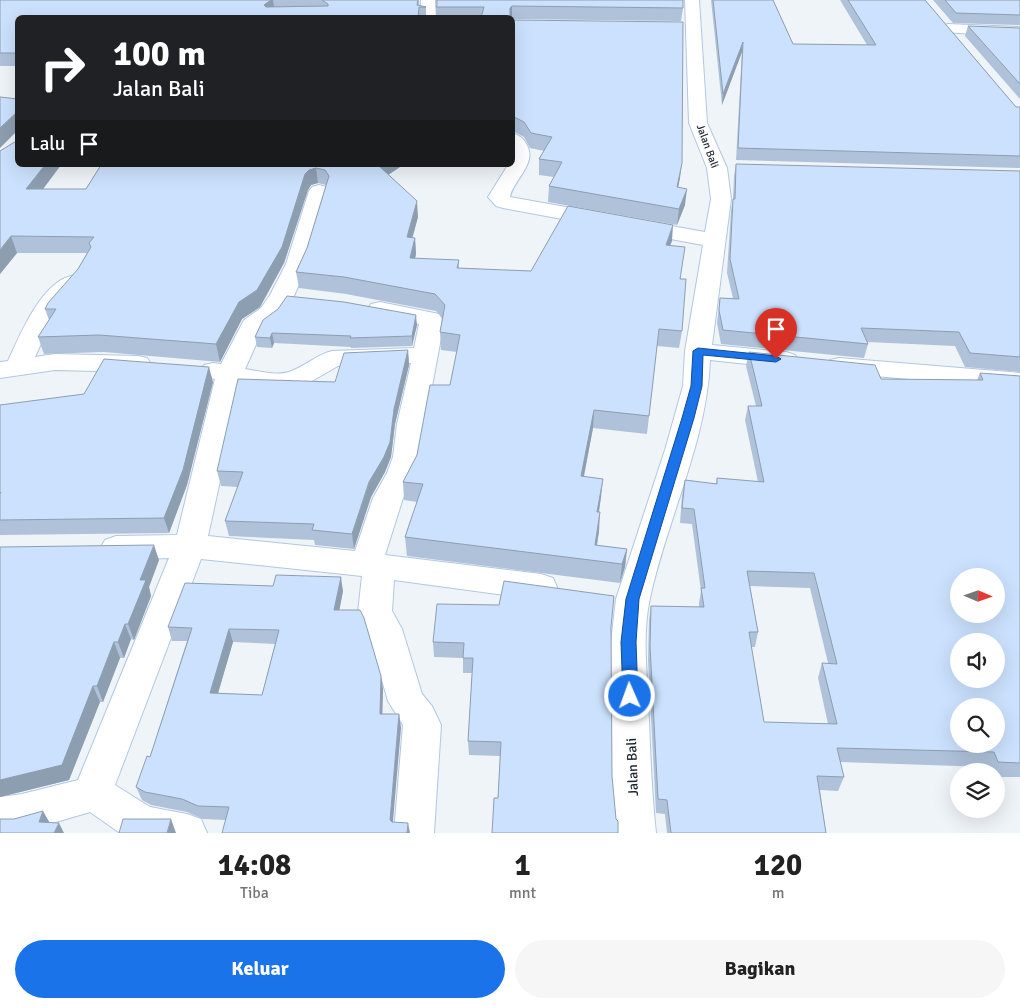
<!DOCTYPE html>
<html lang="id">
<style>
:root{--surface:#fff;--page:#f6f6f6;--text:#222;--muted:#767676;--accent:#1a73e8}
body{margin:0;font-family:Signika,sans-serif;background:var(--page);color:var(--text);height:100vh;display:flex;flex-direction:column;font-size:19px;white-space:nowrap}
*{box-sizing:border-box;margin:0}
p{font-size:16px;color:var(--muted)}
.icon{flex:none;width:28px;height:28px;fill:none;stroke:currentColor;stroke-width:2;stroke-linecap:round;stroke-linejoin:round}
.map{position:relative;height:833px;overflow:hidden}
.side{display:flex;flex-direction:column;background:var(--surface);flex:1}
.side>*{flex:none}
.hud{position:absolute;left:15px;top:15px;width:500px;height:152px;border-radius:8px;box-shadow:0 5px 20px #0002;background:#202124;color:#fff;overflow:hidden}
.needle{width:32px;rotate:92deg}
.buttons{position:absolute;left:950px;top:568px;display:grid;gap:10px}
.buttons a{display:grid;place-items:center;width:55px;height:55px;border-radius:50%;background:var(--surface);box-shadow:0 5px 20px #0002;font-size:25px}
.pin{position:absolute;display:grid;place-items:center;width:42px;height:42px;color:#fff;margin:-51px -21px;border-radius:50% 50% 50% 0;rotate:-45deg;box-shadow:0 0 5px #0007}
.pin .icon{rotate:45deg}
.me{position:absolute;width:55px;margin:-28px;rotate:358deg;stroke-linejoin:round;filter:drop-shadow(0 0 4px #0008)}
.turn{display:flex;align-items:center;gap:18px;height:105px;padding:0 15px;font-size:22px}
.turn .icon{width:65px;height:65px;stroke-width:2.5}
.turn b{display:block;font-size:35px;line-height:42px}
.then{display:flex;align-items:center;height:48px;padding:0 15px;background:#0003;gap:10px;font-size:19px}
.eta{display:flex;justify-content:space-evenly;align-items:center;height:85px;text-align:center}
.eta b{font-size:30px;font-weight:700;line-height:35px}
.cta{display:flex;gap:10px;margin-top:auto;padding:10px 15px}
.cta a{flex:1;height:58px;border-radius:30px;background:var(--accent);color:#fff;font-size:20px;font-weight:700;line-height:58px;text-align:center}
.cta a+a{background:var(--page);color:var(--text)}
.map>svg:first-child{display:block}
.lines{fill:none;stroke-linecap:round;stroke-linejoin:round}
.street-casing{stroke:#b1c7e3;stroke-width:2}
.street{fill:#fff;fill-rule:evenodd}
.wall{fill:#afc2da;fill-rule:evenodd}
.shaded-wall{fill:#8e9eb1}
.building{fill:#cbe1fd;stroke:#8e9eb1;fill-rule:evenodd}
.route{fill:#1a73e8;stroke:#114b97}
.labels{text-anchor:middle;stroke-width:4.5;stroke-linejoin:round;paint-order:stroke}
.far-street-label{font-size:11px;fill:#1c242f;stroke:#fff}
.street-label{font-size:14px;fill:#1c242f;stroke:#fff}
</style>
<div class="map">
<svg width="1020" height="833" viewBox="0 0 1020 833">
<rect width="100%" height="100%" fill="#eff4f9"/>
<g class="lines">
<defs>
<path id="street" d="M421,0H435L436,18H420Z
M685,0H699L707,123L727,168L731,199L712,345L786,352L795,355L799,360L795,365L786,368L710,360C707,442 667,519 650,598C643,630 646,664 648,697C650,742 651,788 656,833H616L612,790L611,642L616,599L665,450L683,386L685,351L703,245L503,208L496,206L488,197L508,165H512V133C518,135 522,137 525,142C540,162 513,180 510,197L705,232L711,199L707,168L689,123Z
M948,24L1020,27V37L943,32L940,29L943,26Z
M319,185L326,187L329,191L308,264L294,296L279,318L263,329L245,369C259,371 275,376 289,372C304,367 316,355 332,351L414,348L419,324L371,314L368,309L371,304L380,302L439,314L444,322L425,424L421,457L417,473L403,498L385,555L541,574L553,578L557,587L553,596L541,600L394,580L392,611L402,629L422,694L432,706L441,725L434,833H394L403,725L388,701L368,631L358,612L362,576L201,559L115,785L150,807L187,814L201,819L207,833H120L90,812L22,832L0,833V797L22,794L78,780L169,558L116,560L105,556L100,548L105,540L116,536L177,535L215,379L204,377L200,371L204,365L213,363L221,364L244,320L261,308L270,295L286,264L309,191L312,187ZM411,363L397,424L393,457L387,473L373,498L355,551L208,536L241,384L275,390L305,385L338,366Z
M71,276L79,278L83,283L54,315L35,357L55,354L138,356L147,358L151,364L147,370L138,372L55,370L0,378V362L8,361C20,335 41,283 71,276Z
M839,358L1020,373V389L830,372L826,366L830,360Z"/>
</defs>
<!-- street casing -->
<use href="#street" class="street-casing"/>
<!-- street -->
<use href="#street" class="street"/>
</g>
<!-- wall -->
<path class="wall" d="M0,0H419V5L426,7V18H18V66H0Z
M436,0H683V8L681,21L512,19V18H436V7L437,5Z
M711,0H773L793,44L867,45L840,0H925L1016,107H1020V168L736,160L742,52L722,105Z
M933,0H1020V25L953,23Z
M512,20L680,178L678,187L685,205L677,225L548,202L549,186L554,177L539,175V159L544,151L530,148L524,137L513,131Z
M968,26L1020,28V99L965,36Z
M0,151L43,189H86L101,165H403L388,175L418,217L412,238H415L416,254L415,259L459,260V268L531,271L672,241L670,245L681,279L682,331L679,348L657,346L647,434L593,428L584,477L601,497L599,512V531L597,545L627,549L625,567L620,583L407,556L405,537L417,502L404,500L403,482L417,455L450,385L457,352L441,350L440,332L442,318L436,311L346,294L299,288L296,272L307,248L326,185L318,183L311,185L308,190L284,263L260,307L242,319L220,362L104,352L44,354L38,337L49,320L45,309L78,269L87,253H17L0,274Z
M736,164L1020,171V372L965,367L955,346L867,342L868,344L864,358L721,344L717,323L720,298H733L727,273L731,211L733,199L734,176Z
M263,320L417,325L412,346L351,348V347L274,343L272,348L257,347L255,337Z
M408,350L409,365L395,424L391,457L385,472L371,497L354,549L315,545L314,540L229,536L225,521L238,487L221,486L217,471L335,382Z
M749,352L881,379L977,380L980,373L1020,376V777H996V771H988L987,767L840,762L844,777L838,791L820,790L826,833H667L665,814L656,813L648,660L649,620L651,606L699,607V603L701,591L692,524L680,523L682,495L685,480L716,484L717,478L758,482L745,420L748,406H756L746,366ZM750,586L810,588L828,663H822L818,678L828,724L764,722L751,647H755L758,632Z
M213,382L187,485L169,533L0,535V405Z
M0,547L159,560L149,587L151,596L134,640L131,639L124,658H120L103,702H100L69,780L0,797Z
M343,591L339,610L383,689L382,714H399L401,728L226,820L203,819L187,812L151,805L142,800L136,787L150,757L187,641H172L168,627ZM233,642L275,644L262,695L218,693Z
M614,596L498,798L500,756L469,755L468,741L472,673H463V658L434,657L433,642L499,605Z"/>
<!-- shaded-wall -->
<path class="shaded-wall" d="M271,0H273L275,11L267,18L264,5Z
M512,6V18H510V8Z
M743,42L742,52L722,105L723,94Z
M18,111V130L0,148V128Z
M682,163L680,178L675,203L677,187Z
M45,165H61L32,204L26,189Z
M378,165H403L379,181Z
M316,168L318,183L311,185L308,190L284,263L260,307L242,319L220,362L216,344L305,174L309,170Z
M687,189L685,205L677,225L679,209Z
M417,201L418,217L408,254L407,237Z
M673,225L672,241L664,261L666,245Z
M11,236L17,253L0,274V250Z
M415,238L416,254L411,275L410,258Z
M416,315L417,325L412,346V336Z
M272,333L274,343L272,348L270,338Z
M408,350L409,365L395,424L391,457L385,472L371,497L354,549L352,534L394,409Z
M209,367L213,382L187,485L169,533L164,518Z
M594,410L593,428L580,495L581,476Z
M603,479L601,497L596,530L597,512Z
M600,512L599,531L594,563L595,545Z
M154,545L159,560L149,587L151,596L134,640L128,624L140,580Z
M627,549L625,567L620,583L622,564Z
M341,577L343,591L337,623L334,610Z
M125,624L131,639L124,658L118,642Z
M229,629L233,642L214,707L210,693Z
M114,642L120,658L103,702L97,686Z
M381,676L383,689L382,727L380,714Z
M93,686L100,702L69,780L0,797V780Z
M399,714L401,728L392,833L390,820Z
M43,811L51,825L39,822Z
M171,819L176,833H167Z
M59,823L64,833H54Z
M408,823L410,833H407Z"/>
<!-- building -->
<path class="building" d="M0,0H271L264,5L266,7L328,6V4L322,0H418L417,5L426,7H419L418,18H18V53H0Z
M437,0H683V8L512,6L510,8V18H481L484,7H436L437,5Z
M713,0H773L793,44L876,45L848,0H925L1016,107H1020V156L738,148L743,42L723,94Z
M945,0H1020V15L956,13Z
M512,20L683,22L682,163L677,187L687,189L679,209L549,186L562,162L539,159L552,137L531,133L524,122L512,116Z
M968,26L1020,28V84Z
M0,97L18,99V111L0,128Z
M18,140V165H45L26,189H86L101,165H378L417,201L407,237L415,238L410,258L459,260L457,268L531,271L568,206L673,225L666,245L685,247L680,279H686L682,331L659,329L649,416L594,410L581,476L603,479L597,512H600L595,545L627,549L622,564L405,537L423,484L403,482L417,455L430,385H450L460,335L440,332L445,305L435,294L344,277L296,272L307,248L329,176L325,170L316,168L309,170L305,174L282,247L257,290L239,302L216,344L99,335L38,337L56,309H45L48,303L78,269L91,247L89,243L94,237L11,236L0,250V151Z
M736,164L1020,171V357L970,353L959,332L861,328L868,344L723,330L719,310L720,298L739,299L730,259L733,199H735Z
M287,296L344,302L416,315L412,336L350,338L351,336L272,333L270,338L255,337L263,320L278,309Z
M408,350L394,409L390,442L384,457L369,482L352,534L312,530L314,524L225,521L243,472L217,471L238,379L335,382L344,353Z
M749,352L875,365L881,379L983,380L980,373L1020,376V763L998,762L994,752L837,748L844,777L817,776L826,833H671L667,800L658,799L650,645L651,606L704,607L701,588H705L694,509L682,508L685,480L717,484V478L764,482L748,406H762ZM747,571L814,573L837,664L822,663L837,724L764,722L749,632H758ZM959,576H996V614H959ZM959,641H996V679H959ZM959,706H996V744H959Z
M104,359L209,367L183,470L164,518L0,520V494L1,492L0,493V405L84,394Z
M154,545L140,580H146L128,624H125L118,642H114L97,686H93L62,765L0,780V547Z
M276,575L341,577L334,610H360L364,618L381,676L380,714H399L390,820L392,822L408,823L407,833H222L229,807L198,806L182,799L145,792L136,787L147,756L150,757L192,628L168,627L185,583L273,586ZM229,629L279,630L262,695L210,693Z
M504,581L614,596L611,627L612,776L616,819L618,821V833H492L494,798H498L501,742L468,741L473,658H463L464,643L433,642L437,604L499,605Z
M43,811L39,822L59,823L54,833H0V819H14Z
M123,819H171L167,833H119Z"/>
<!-- route -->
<path class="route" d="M698,348L776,356L781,359L776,362L703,355L702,386L694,418L639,599L636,642L638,696L636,701L630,703L625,701L623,696L621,642L626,599L682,418L691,386L693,351Z"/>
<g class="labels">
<!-- far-street labels -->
<g class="far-street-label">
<text transform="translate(708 146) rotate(70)" y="4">Jalan Bali</text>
</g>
<!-- street labels -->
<g class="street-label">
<text transform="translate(632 767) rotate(-92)" y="5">Jalan Bali</text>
</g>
</g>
</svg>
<div class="buttons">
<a><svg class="needle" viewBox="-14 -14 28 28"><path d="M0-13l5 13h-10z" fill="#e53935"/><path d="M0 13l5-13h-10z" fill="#767676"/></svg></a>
<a><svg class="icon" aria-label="sound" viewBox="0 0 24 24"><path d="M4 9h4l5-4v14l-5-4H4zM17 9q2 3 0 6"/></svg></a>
<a><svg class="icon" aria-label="search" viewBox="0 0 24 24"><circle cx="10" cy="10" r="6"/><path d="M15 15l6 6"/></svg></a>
<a><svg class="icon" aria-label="layers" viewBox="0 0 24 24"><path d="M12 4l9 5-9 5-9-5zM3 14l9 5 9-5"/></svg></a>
</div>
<div class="pin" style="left:776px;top:359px;background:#d93025"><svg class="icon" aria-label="arrive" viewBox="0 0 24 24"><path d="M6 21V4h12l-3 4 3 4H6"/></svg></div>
<svg class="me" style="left:630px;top:696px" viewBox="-20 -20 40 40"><circle r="17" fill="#1a73e8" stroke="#fff" stroke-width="3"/><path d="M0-11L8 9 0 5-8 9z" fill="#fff"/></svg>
<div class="hud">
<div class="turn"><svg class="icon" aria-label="right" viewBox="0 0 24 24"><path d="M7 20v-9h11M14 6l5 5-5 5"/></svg><div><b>100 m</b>Jalan Bali</div></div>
<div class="then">Lalu<svg class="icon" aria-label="arrive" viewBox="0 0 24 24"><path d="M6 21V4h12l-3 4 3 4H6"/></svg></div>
</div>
</div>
<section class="side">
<div class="eta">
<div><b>14:08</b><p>Tiba</p></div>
<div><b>1</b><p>mnt</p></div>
<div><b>120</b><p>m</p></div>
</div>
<div class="cta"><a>Keluar</a><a>Bagikan</a></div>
</section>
